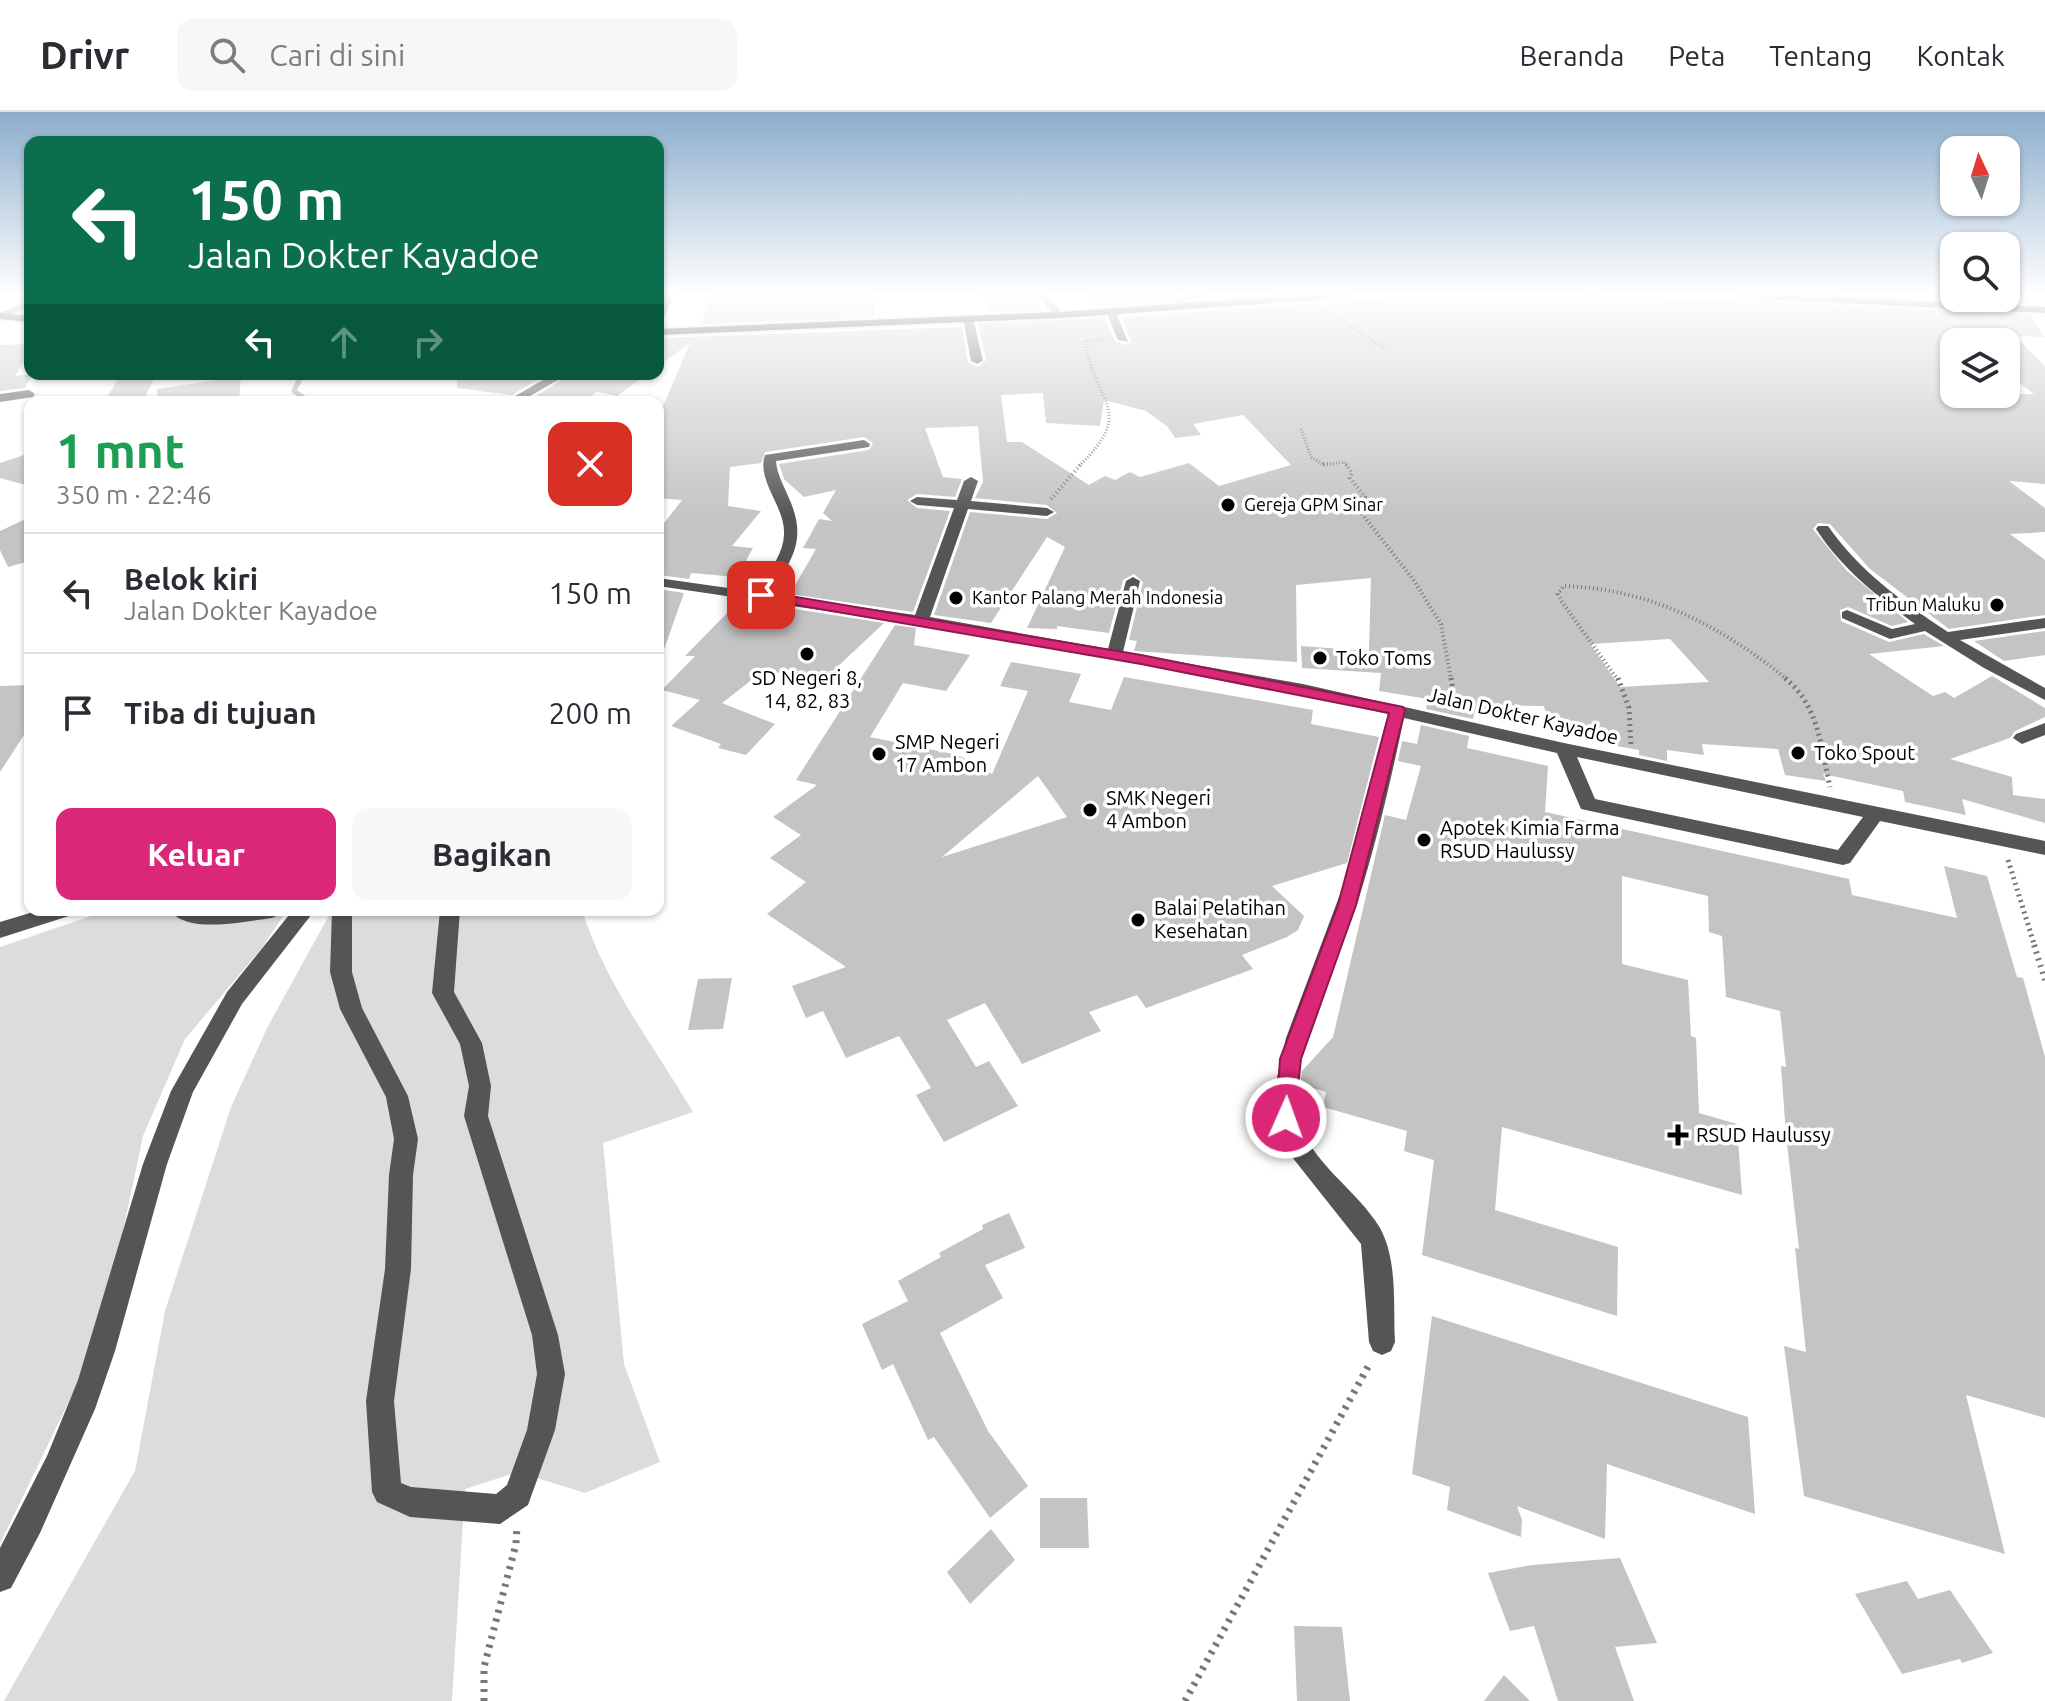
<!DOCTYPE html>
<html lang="id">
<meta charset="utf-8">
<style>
:root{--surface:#fff;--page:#f7f7f7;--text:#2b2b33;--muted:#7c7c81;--line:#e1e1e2;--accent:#db2777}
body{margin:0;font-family:Ubuntu,sans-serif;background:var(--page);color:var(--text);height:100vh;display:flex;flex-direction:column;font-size:30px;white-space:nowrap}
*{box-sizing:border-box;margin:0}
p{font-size:26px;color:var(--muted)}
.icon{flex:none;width:44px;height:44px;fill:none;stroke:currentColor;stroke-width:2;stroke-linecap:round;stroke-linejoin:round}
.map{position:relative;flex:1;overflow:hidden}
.side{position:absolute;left:24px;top:284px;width:640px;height:520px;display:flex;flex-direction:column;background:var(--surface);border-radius:16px;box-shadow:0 2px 6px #0004}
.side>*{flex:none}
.top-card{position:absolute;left:24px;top:24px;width:640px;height:244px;border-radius:16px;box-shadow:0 2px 6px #0004;background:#0b6e4f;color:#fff;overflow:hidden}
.needle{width:52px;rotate:356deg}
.tools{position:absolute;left:1940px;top:24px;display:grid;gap:16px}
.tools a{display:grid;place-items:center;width:80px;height:80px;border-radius:16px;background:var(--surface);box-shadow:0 2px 6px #0004;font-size:40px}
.pin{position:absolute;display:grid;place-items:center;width:68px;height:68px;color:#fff;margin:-34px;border-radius:16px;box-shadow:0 4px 12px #0006}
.me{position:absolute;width:88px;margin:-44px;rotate:2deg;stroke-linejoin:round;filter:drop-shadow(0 0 6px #0008)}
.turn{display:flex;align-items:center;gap:28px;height:168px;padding:0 32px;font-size:36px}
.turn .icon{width:104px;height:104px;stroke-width:2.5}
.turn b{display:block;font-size:56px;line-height:68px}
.lanes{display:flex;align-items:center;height:76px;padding:0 32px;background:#0003;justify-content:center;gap:40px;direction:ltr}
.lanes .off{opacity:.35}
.round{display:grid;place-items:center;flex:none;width:84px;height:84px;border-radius:16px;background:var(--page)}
.head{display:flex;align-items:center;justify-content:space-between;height:136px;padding:0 32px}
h1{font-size:48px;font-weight:600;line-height:60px;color:#1e9e55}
.action{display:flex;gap:16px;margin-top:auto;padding:16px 32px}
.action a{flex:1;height:92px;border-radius:16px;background:var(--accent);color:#fff;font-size:32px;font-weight:600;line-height:92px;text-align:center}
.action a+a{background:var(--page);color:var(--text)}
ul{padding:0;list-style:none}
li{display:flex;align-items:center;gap:24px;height:120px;padding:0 32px;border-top:2px solid var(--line)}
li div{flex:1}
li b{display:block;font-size:30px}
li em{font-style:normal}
header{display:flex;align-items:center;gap:48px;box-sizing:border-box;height:112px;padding:0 40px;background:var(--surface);border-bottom:2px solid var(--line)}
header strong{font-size:38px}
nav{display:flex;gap:44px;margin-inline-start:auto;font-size:28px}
.search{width:560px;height:72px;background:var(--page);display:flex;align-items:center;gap:20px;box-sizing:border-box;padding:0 28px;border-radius:16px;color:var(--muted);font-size:30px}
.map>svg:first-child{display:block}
.green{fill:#dcdcdc}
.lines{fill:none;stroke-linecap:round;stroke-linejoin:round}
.stream{stroke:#a3a3a3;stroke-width:5}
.building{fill:#c4c4c4;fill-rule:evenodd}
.major-casing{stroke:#dbdbdb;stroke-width:4}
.path-far4{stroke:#777;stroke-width:3;stroke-dasharray:1 2;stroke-linecap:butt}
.path-far3{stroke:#777;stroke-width:4;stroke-dasharray:1 3;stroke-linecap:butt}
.path-far2{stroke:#777;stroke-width:5;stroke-dasharray:2 4;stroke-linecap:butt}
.path-far1{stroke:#777;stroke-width:6;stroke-dasharray:2 5;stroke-linecap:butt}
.path{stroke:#777;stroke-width:7;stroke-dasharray:3 6;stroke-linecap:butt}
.minor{fill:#555;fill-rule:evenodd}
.major{fill:#000;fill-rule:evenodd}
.route{fill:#db2777;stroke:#8e194d;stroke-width:2}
.poi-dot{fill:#000;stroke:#fff;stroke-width:3}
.labels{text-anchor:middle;stroke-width:7;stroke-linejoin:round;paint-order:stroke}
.far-poi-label{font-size:18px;fill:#000;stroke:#fff;text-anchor:start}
.poi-label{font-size:20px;fill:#000;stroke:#fff;text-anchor:start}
.street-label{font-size:20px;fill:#000;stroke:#fff}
</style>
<header>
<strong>Drivr</strong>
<div class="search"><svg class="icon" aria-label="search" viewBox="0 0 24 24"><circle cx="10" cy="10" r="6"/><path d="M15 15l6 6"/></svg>Cari di sini</div>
<nav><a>Beranda</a><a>Peta</a><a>Tentang</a><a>Kontak</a></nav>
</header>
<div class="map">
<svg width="2045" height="1589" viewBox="0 0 2045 1589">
<rect width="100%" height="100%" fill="#fff"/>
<!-- green -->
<path class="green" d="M222,798H287L262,836L185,927L143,1024L101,1223L0,1432V835L94,803Z
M332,798H582C605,872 654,934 693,1000L603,1031L624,1252L660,1350L585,1381L518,1360L465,1377L452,1589H4L135,1359L165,1199L231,995L268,914Z"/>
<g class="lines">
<!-- stream -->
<path class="stream" d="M302,262L294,279L310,290"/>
</g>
<!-- building -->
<path class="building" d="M710,183H874V205L701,212Z
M981,183H1031L1040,198L990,200Z
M1091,183H1174V189L1096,194Z
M1435,183L1445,186L1596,183L1599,186L1728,187L2030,203L2045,225L2015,224L2045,254V372L2009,369L2045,396V420L2010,422L2045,448V503L1949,517L1870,457L1830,412L1818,411L1813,417L1847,459L1908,510L1892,514L1848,495L1840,498L1841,509L1889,530L1924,522L1944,534L1869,542L1933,584L1945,580L1954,586L1992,564L2045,596V605L2015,619L2010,626L1950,647L2012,665L2013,683L2045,687V711L1962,687L1966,703L1905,690L1903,679L1823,662L1826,669L1785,663L1778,637L1702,632L1704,643L1667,638V649L1639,643V638L1600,631L1599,622L1550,617L1544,594L1489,593L1491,597L1475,598L1473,607L1426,597L1428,587L1379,579L1381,561L1302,556L1301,534L1369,539L1371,466L1296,473L1297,550L1134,539L1137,529L1129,528L1143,470L1134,462L1123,468L1109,521L1057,514V517L1027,516L1065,435L1047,425L991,511L934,503L970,400L1047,407L1057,401L1047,393L975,386L983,370L978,314L925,316L943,365L962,367L955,385L917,382L907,388L917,396L950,399L913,500L790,482L816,437L803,436L819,407L832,409L823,401L836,378L804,385L784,367L779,352L869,338L873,331L864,325L765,340L761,351L730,355L728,394L761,399L732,434L753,436L737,465L691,461L689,467L658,463V419L682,388L658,386V306L690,231L658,254V226L962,215L968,250L978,255L986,248L978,212L1105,206L1115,229L1127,233L1131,229L1121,205ZM1954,218L1969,230H2006V260L2034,282H1954ZM1043,281L1046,311L1100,314L1104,288L1146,299L1168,315L1175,326L1201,323L1193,312L1243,303L1291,353L1219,374L1189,351L1140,365L1130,360L1115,368L1105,364L1089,373L1022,330H1007L1001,283ZM1670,527L1709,570L1620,575L1590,532Z
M30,232V240L15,264L32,262L25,276L0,279V233Z
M121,262H157L142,290H104Z
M231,262H241L239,290H158L157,277L225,267Z
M458,262H547L512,283L457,276Z
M571,262H647L617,284L596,280L585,290L534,285Z
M30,341V374L0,366V351Z
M30,405V449L8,455L0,438V419Z
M658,477L684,481L661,546L658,545Z
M782,495L884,511L818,573L766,557L722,591L775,612L746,643L718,636L721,632L671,614L700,588L662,578L695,544H685L731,497L768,506L777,504Z
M895,513L916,516L914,533L970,543L946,579L903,571L870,625L958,643L992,662L1028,579L1000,574L1011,550L1081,562L1069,590L1111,598L1124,565L1313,598L1311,612L1379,625L1347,751L1272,774L1304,804L1298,818L1287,825L1242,843L1253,857L1146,896L1137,883L1089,900L1101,919L1022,952L985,891L947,908L976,955L989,949L1018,994L944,1030L916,983L931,976L899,924L846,946L823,899L806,906L792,874L846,855L767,802L806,770L770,746L801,723L773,705L817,673L796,668ZM1038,664L1067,705L942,745Z
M2045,519V543L2004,549L1974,529Z
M30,573V614L0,660V574Z
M1421,613L1469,624L1467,636L1548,654L1545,700L1849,767L1852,783L1957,806L1944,754L1987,764L2017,865L2023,866L2045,945V1306L1966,1283L2005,1442L1804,1384L1784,1234L1806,1240L1795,1136L1799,1137L1786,1023L1781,954L1786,955L1780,899L1726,885L1722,824L1709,820L1708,784L1622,764V852L1688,868L1691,924L1696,926L1699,1001L1737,1012L1742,1083L1502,1015L1495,1098L1618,1135L1617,1204L1422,1143L1434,1048L1404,1039L1407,1019L1323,995L1326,980L1300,972L1302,959L1333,925L1385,703L1406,708L1421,654L1398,649L1402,629L1417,632Z
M732,866L723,917L688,918L698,867Z
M1009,1101L1025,1136L985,1153L1003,1186L940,1221L988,1319L1028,1374L990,1406L934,1325L928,1328L893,1252L882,1258L862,1212L908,1189L898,1169L941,1145L939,1141L983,1117L982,1113Z
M1432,1204L1748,1305L1755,1402L1607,1352L1605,1427L1517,1394L1522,1408L1521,1425L1447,1398L1450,1375L1412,1362Z
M1040,1386H1087L1089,1436H1040Z
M991,1417L1015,1448L970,1492L947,1460Z
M1620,1446L1657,1531L1615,1535L1634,1589H1558L1534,1514L1510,1519L1488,1461L1532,1453Z
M1907,1469L1918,1487L1950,1478L1993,1541L1962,1551L1960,1547L1902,1562L1855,1482Z
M1294,1514L1342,1515L1350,1589H1297Z
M1504,1563L1530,1589H1484Z"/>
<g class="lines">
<defs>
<path id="major" d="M1301,183H1347L1342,186L1059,206L658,223V217L1059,200Z
M1740,183H1803L2045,195V201L1745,186Z
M0,201L30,204V210L0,207Z"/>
</defs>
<!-- major casing -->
<use href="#major" class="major-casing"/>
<!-- path-far4 -->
<path class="path-far4" d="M1325,198L1385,237
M1301,317L1311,345L1324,353L1344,350L1347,354
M1079,354C1137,298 1095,293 1085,229L1104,228"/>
<!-- path-far3 -->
<path class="path-far3" d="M1323,352H1329
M1346,352L1352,361L1350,366L1365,385L1351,388L1413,467L1441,512L1451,568
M1051,387L1081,352
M1618,568L1562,490L1558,482L1564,474C1651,477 1721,514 1788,568"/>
<!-- path-far2 -->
<path class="path-far2" d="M1451,566L1456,594
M1618,566L1629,596L1631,634
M1785,566C1819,594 1821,635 1830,675
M2008,748L2035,835"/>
<!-- path-far1 -->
<path class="path-far1" d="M2034,833L2045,868"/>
<!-- path -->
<path class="path" d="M484,1589V1555L516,1432L517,1414
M1185,1589L1370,1251"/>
<!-- minor -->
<path class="minor" d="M664,183H674L663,207L658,210V195Z
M1037,183H1047L1064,203L1063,205H1055Z
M1206,183L1186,188L1185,197L1176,195L1177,184Z
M1933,183H1944L1953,193L1944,195Z
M30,188V195L0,207V201Z
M1111,197L1116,200L1128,230L1118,228L1106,200Z
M968,203L973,206L983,249L977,252L971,249L963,206Z
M553,262H568L520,290H505Z
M29,278L35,282L33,285L0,290V282Z
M864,328L870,332L869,335L776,349C777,362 783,372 788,384C808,427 793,446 770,482L915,503L954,396L917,393L910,389L917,385L957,388L964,369L971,365L978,369L971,389L1047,396L1054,400L1047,404L968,397L930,505L1108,537L1126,469L1133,465L1140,469L1123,540L1303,572L1564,631L2045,729V743L1880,709L1850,751L1843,753L1581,697L1557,641L1404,606C1391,667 1377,729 1358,789C1340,848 1285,943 1298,1004C1308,1050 1357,1077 1380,1116C1398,1149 1393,1194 1395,1230L1391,1239L1382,1243L1373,1239L1369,1230L1361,1132L1292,1045L1274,1002V979L1286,926L1345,769L1388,602C1147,546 902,510 658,474V466L756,480C767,462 783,444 784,423C786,395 756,369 765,343ZM1577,645L1863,705L1838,738L1595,687Z
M1818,414H1828C1859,459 1904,491 1948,520L2045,506V516L1960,528L2045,576V588L1984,556L1925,519L1890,527L1842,506V500L1847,498L1892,517L1915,512C1877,484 1842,457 1816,417Z
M2045,611V623L2022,632L2013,626L2016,622Z
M40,798H75L72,803L0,826V810Z
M170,798H282L279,803L272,806C247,809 186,823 170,798Z
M293,798H315L242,892L193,980L167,1052L115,1239L95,1297L40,1421L11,1476L0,1480V1436L47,1344L78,1268L143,1052L171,979L227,880Z
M332,798H352V860L362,896L408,984L418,1027L413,1063L411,1157L394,1289L401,1371L411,1375L496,1382L507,1373L527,1318L537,1262L532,1223L464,1004L469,974L460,932L432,881L440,798H460L454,880L482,931L491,974L488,1004L558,1223L565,1262L555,1318L528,1393L500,1412L410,1405L377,1390L372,1380L366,1289L385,1157L389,1063L394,1027L386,985L340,897L330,860Z"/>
<!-- major -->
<use href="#major" class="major"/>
</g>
<!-- sky -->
<linearGradient id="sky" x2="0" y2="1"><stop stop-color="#8cadcc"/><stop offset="0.45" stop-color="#fff"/><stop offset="1" stop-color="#fff" stop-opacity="0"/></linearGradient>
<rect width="2045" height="405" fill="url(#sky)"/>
<!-- route -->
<path class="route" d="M761,479L1141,543L1403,595L1405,598L1356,793L1301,947L1294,1013H1279L1276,1006L1280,947L1338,793L1389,601L1141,552L756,486V480Z"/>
<!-- markers -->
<g class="poi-dot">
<circle cx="1228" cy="393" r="8"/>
<circle cx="956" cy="486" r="8"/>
<circle cx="1997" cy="493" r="8"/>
<circle cx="807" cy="542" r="8"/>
<circle cx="1320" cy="546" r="8"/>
<circle cx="1798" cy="641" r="8"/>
<circle cx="879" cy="642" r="8"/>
<circle cx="1090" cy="698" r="8"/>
<circle cx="1424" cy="728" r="8"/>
<circle cx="1138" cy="808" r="8"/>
<path d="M1674 1011h8v8h8v8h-8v8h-8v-8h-8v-8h8z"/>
</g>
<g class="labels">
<!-- far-poi labels -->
<g class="far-poi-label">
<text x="1244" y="399">Gereja GPM Sinar</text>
<text x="972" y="492">Kantor Palang Merah Indonesia</text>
<text x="1981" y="499" text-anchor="end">Tribun Maluku</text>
</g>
<!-- poi labels -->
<g class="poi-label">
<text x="1336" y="553">Toko Toms</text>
<text x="807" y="573" text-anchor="middle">SD Negeri 8,<tspan x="807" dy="23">14, 82, 83</tspan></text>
<text x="895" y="637">SMP Negeri<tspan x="895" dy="23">17 Ambon</tspan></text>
<text x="1814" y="648">Toko Spout</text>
<text x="1106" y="693">SMK Negeri<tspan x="1106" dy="23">4 Ambon</tspan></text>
<text x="1440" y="723">Apotek Kimia Farma<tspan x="1440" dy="23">RSUD Haulussy</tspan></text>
<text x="1154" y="803">Balai Pelatihan<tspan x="1154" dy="23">Kesehatan</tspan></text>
<text x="1696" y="1030">RSUD Haulussy</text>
</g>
<!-- street labels -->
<g class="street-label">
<text transform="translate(1523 604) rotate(13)" y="7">Jalan Dokter Kayadoe</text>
</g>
</g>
</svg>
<div class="tools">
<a><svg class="needle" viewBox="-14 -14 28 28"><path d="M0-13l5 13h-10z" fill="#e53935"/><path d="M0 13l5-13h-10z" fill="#7c7c81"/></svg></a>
<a><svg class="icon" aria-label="search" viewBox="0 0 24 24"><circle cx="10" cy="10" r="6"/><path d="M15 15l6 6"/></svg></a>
<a><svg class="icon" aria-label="layers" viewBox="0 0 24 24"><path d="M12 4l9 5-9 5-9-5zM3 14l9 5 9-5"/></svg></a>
</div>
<div class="pin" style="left:761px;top:483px;background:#d93025"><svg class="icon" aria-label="arrive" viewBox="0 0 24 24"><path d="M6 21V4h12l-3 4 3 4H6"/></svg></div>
<svg class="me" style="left:1286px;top:1006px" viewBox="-20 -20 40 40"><circle r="17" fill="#db2777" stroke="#fff" stroke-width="3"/><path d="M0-11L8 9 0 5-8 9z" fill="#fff"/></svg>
<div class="top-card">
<div class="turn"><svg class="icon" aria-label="left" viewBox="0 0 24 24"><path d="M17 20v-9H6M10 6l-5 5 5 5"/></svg><div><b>150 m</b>Jalan Dokter Kayadoe</div></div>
<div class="lanes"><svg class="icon" aria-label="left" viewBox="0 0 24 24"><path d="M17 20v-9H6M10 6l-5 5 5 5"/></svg><svg class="icon off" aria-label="ahead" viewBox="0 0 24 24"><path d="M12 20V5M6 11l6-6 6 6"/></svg><svg class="icon off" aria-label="right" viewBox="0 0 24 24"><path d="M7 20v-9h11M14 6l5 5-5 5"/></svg></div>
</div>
<section class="side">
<div class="head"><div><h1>1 mnt</h1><p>350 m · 22:46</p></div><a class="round" style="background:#d93025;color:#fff"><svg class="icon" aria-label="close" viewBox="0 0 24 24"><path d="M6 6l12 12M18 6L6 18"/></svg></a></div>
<ul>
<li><svg class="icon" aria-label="left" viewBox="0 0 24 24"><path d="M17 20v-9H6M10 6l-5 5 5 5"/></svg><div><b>Belok kiri</b><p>Jalan Dokter Kayadoe</p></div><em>150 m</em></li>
<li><svg class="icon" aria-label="arrive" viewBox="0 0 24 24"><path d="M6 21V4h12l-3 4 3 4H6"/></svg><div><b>Tiba di tujuan</b></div><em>200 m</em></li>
</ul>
<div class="action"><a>Keluar</a><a>Bagikan</a></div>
</section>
</div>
